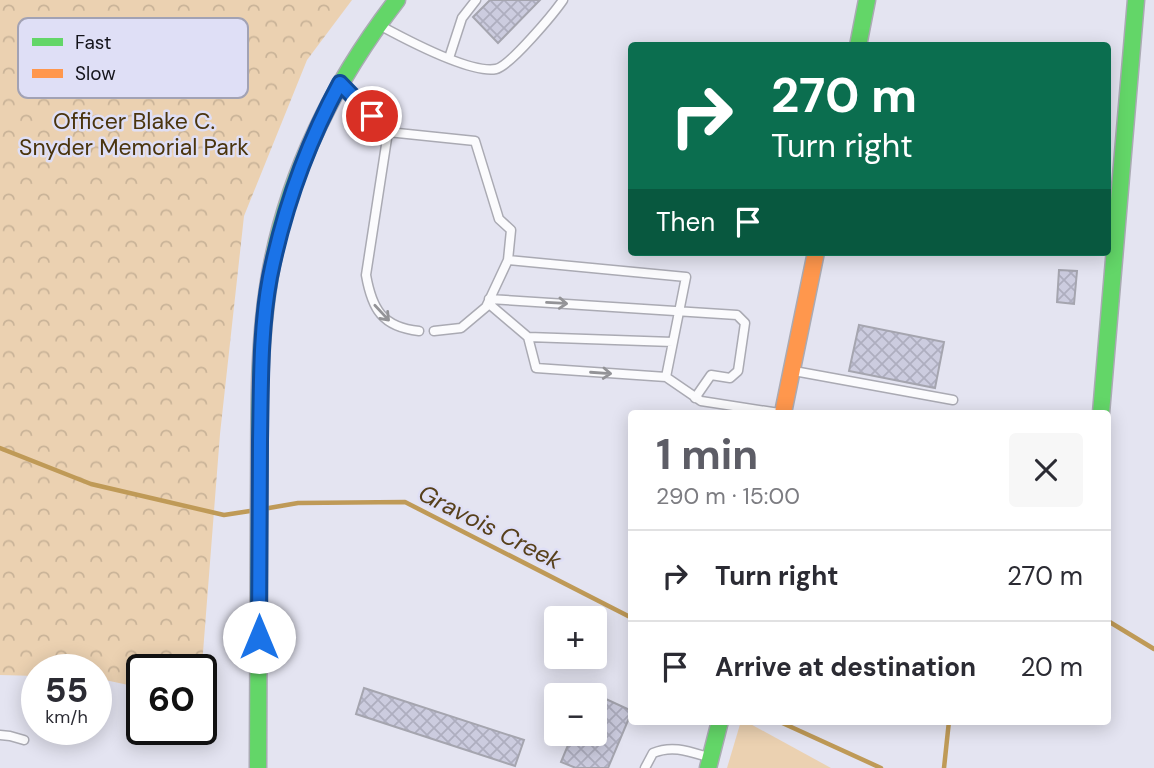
<!DOCTYPE html>
<meta charset="utf-8">
<style>
:root{--surface:#fff;--page:#f7f7f7;--text:#2b2b33;--muted:#7c7c81;--line:#e1e1e2;--accent:#5d5d66}
body{margin:0;font-family:"DM Sans",sans-serif;background:var(--page);color:var(--text);height:100vh;display:flex;flex-direction:column;font-size:26px;white-space:nowrap}
*{box-sizing:border-box;margin:0}
p{font-size:23px;color:var(--muted)}
.icon{flex:none;width:38px;height:38px;fill:none;stroke:currentColor;stroke-width:2;stroke-linecap:round;stroke-linejoin:round}
.map{position:relative;flex:1;overflow:hidden}
.side{position:absolute;left:628px;top:410px;width:483px;height:315px;display:flex;flex-direction:column;background:var(--surface);border-radius:7px;box-shadow:0 4px 18px #0003}
.side>*{flex:none}
.hud{position:absolute;left:628px;top:42px;width:483px;height:214px;border-radius:7px;box-shadow:0 4px 18px #0003;background:#0b6e4f;color:#fff;overflow:hidden}
.controls{position:absolute;left:544px;top:606px;display:grid;gap:14px}
.controls a{display:grid;place-items:center;width:63px;height:63px;border-radius:7px;background:var(--surface);box-shadow:0 4px 18px #0003;font-size:35px}
.speed{position:absolute;left:21px;top:654px;display:flex;gap:14px;font-size:35px;font-weight:700;text-align:center}
.speed>*{display:grid;place-content:center;width:91px;height:91px;border-radius:50%;background:var(--surface);box-shadow:0 4px 18px #0003;line-height:1}
.speed small{font-size:18px;font-weight:400}
.speed .limit{border:4px solid #111;border-radius:10px;background:#fff;color:#111}
.pin{position:absolute;display:grid;place-items:center;width:60px;height:60px;color:#fff;margin:-30px;border:4px solid #fff;border-radius:50%;box-shadow:0 2px 7px #0007}
.me{position:absolute;width:77px;margin:-38px;rotate:0deg;stroke-linejoin:round;filter:drop-shadow(0 0 5px #0008)}
.turn{display:flex;align-items:center;gap:24px;height:147px;padding:0 28px;font-size:32px}
.turn .icon{width:91px;height:91px;stroke-width:2.5}
.turn b{display:block;font-size:49px;line-height:60px}
.then{display:flex;align-items:center;height:66px;padding:0 28px;background:#0003;gap:14px;font-size:26px}
.round{display:grid;place-items:center;flex:none;width:74px;height:74px;border-radius:7px;background:var(--page)}
.head{display:flex;align-items:center;justify-content:space-between;height:119px;padding:0 28px}
h1{font-size:42px;font-weight:700;line-height:52px;color:var(--accent)}
ul{padding:0;list-style:none}
li{display:flex;align-items:center;gap:21px;height:91px;padding:0 28px;border-top:2px solid var(--line)}
li div{flex:1}
li b{display:block;font-size:26px}
li em{font-style:normal}
.map>svg:first-child{display:block}
.park{fill:url(#park-crowns)}
.garden{fill:#ebd1b1}
.lines{fill:none;stroke-linecap:round;stroke-linejoin:round}
.stream{stroke:#bf9a57;stroke-width:4.5}
.building{fill:url(#building-cross-hatch);stroke:#a5a5af;stroke-width:2}
.lane-casing{stroke:#aaaab3;stroke-width:11}
.fast-casing{stroke:#aaaab3;stroke-width:19}
.slow-casing{stroke:#aaaab3;stroke-width:19}
.lane{stroke:#fbfbfd;stroke-width:8}
.fast{stroke:#63d668;stroke-width:16}
.slow{stroke:#ff974d;stroke-width:16}
.oneway{stroke:#939397}
.route-casing{stroke:#114b97;stroke-width:18}
.route{stroke:#1a73e8;stroke-width:12}
.labels{text-anchor:middle;stroke-width:5;stroke-linejoin:round;paint-order:stroke}
.park-label{font-size:23px;fill:#4a340d;stroke:#dfdff6}
.water-label{font-size:24px;font-style:italic;fill:#57401b;stroke:#dfdff6}
.key{fill:#dfdff6;stroke:#a2a2b4;stroke-width:2}
.key-label{font-size:19px;fill:#14141b}
</style>
<div class="map">
<svg width="1154" height="768" viewBox="0 0 1154 768">
<defs>
<pattern id="park-crowns" width="20" height="18" patternUnits="userSpaceOnUse" patternTransform="scale(1.75)"><rect width="20" height="18" fill="#ebd1b1"/><path d="M2 6a3 3 0 1 1 6 0M12 15a3 3 0 1 1 6 0" fill="none" stroke="#c9b398"/></pattern>
<pattern id="building-cross-hatch" width="8" height="8" patternUnits="userSpaceOnUse" patternTransform="scale(1.75)"><rect width="8" height="8" fill="#ccccdf"/><path d="M0 0l8 8M0 8l8-8" fill="none" stroke="#aeaebf"/></pattern>
</defs>
<rect width="100%" height="100%" fill="#e4e4f1"/>
<!-- park -->
<path class="park" d="M0,0H352L307,60L244,216L220,434L201,678V670H142V688L96,678V670H37V676L0,675Z"/>
<!-- garden -->
<path class="garden" d="M741,721H745L831,768H727Z"/>
<g class="lines">
<!-- stream -->
<path class="stream" d="M0,448L91,484L224,515L250,511
M269,508L298,503L405,502L632,618
M1108,621L1154,649
M778,721L881,768
M944,768L949,721"/>
</g>
<!-- building -->
<path class="building" d="M490,0H540L498,43L473,17Z
M1059,270L1077,271L1074,304L1057,302Z
M859,325L944,342L935,388L849,371Z
M364,688L524,740L515,766L356,714Z
M595,694L632,711L608,768H576L561,762L573,733H595Z"/>
<g class="lines">
<defs>
<path id="lane" d="M381,26C405,39 470,74 496,69C510,66 554,13 563,0
M449,58L462,18L476,0
M342,85L388,132L366,275C372,309 382,327 419,331
M388,132L475,141L499,219L511,230L508,260L486,307L461,328L434,331
M508,260L686,277L666,377
M489,299L737,315L745,323L738,371L730,378L711,375L695,398
M488,303L528,337L536,368L666,377L701,401L779,413
M528,337L673,342
M794,371L953,400
M0,735L10,736L24,740
M645,768L653,753C672,745 688,751 708,757"/>
<path id="fast" d="M858,46L867,0
M1101,413L1136,0
M258,768C258,680 259,591 259,503C260,430 257,354 269,281C286,177 333,83 397,0
M708,768L720,721"/>
<path id="slow" d="M783,413L816,252"/>
</defs>
<!-- lane casing -->
<use href="#lane" class="lane-casing"/>
<!-- fast casing -->
<use href="#fast" class="fast-casing"/>
<!-- slow casing -->
<use href="#slow" class="slow-casing"/>
<!-- lane -->
<use href="#lane" class="lane"/>
<!-- fast -->
<use href="#fast" class="fast"/>
<!-- slow -->
<use href="#slow" class="slow"/>
</g>
<!-- one-way arrows -->
<defs><path id="oneway-shaft" d="M-6 0H5M1.5-3L5.5 0L1.5 3" fill="none" stroke-width="1.6" stroke-linecap="round" stroke-linejoin="round" transform="scale(1.75)"/></defs>
<g class="oneway">
<use href="#oneway-shaft" transform="translate(557 303) rotate(3)"/>
<use href="#oneway-shaft" transform="translate(382 313) rotate(47)"/>
<use href="#oneway-shaft" transform="translate(601 373) rotate(4)"/>
</g>
<g class="lines">
<defs>
<path id="route" d="M259,637C259,572 260,506 260,441C261,386 260,330 270,277C284,208 307,144 340,83L372,116"/>
</defs>
<!-- route casing -->
<use href="#route" class="route-casing"/>
<!-- route -->
<use href="#route" class="route"/>
</g>
<g class="labels">
<!-- park labels -->
<g class="park-label">
<text x="134" y="129">Officer Blake C.<tspan x="134" dy="26">Snyder Memorial Park</tspan></text>
</g>
<!-- water labels -->
<g class="water-label">
<text transform="translate(490 527) rotate(27)" y="8">Gravois Creek</text>
</g>
</g>
<!-- legend -->
<rect x="18" y="18" width="230" height="80" rx="10" class="key"/>
<rect x="32" y="38" width="31" height="8" fill="#63d668"/>
<rect x="32" y="69" width="31" height="9" fill="#ff974d"/>
<g class="key-label">
<text x="75" y="49">Fast</text>
<text x="75" y="80">Slow</text>
</g>
</svg>
<div class="controls">
<a>+</a>
<a>−</a>
</div>
<div class="speed"><div>55<small>km/h</small></div><div class="limit">60</div></div>
<div class="pin" style="left:372px;top:116px;background:#d93025"><svg class="icon" aria-label="arrive" viewBox="0 0 24 24"><path d="M6 21V4h12l-3 4 3 4H6"/></svg></div>
<svg class="me" style="left:259px;top:637px" viewBox="-20 -20 40 40"><circle r="19" fill="#fff"/><path d="M0-13L10 11 0 6-10 11z" fill="#1a73e8"/></svg>
<div class="hud">
<div class="turn"><svg class="icon" aria-label="right" viewBox="0 0 24 24"><path d="M7 20v-9h11M14 6l5 5-5 5"/></svg><div><b>270 m</b>Turn right</div></div>
<div class="then">Then<svg class="icon" aria-label="arrive" viewBox="0 0 24 24"><path d="M6 21V4h12l-3 4 3 4H6"/></svg></div>
</div>
<section class="side">
<div class="head"><div><h1>1 min</h1><p>290 m · 15:00</p></div><a class="round"><svg class="icon" aria-label="close" viewBox="0 0 24 24"><path d="M6 6l12 12M18 6L6 18"/></svg></a></div>
<ul>
<li><svg class="icon" aria-label="right" viewBox="0 0 24 24"><path d="M7 20v-9h11M14 6l5 5-5 5"/></svg><div><b>Turn right</b></div><em>270 m</em></li>
<li><svg class="icon" aria-label="arrive" viewBox="0 0 24 24"><path d="M6 21V4h12l-3 4 3 4H6"/></svg><div><b>Arrive at destination</b></div><em>20 m</em></li>
</ul>
</section>
</div>
